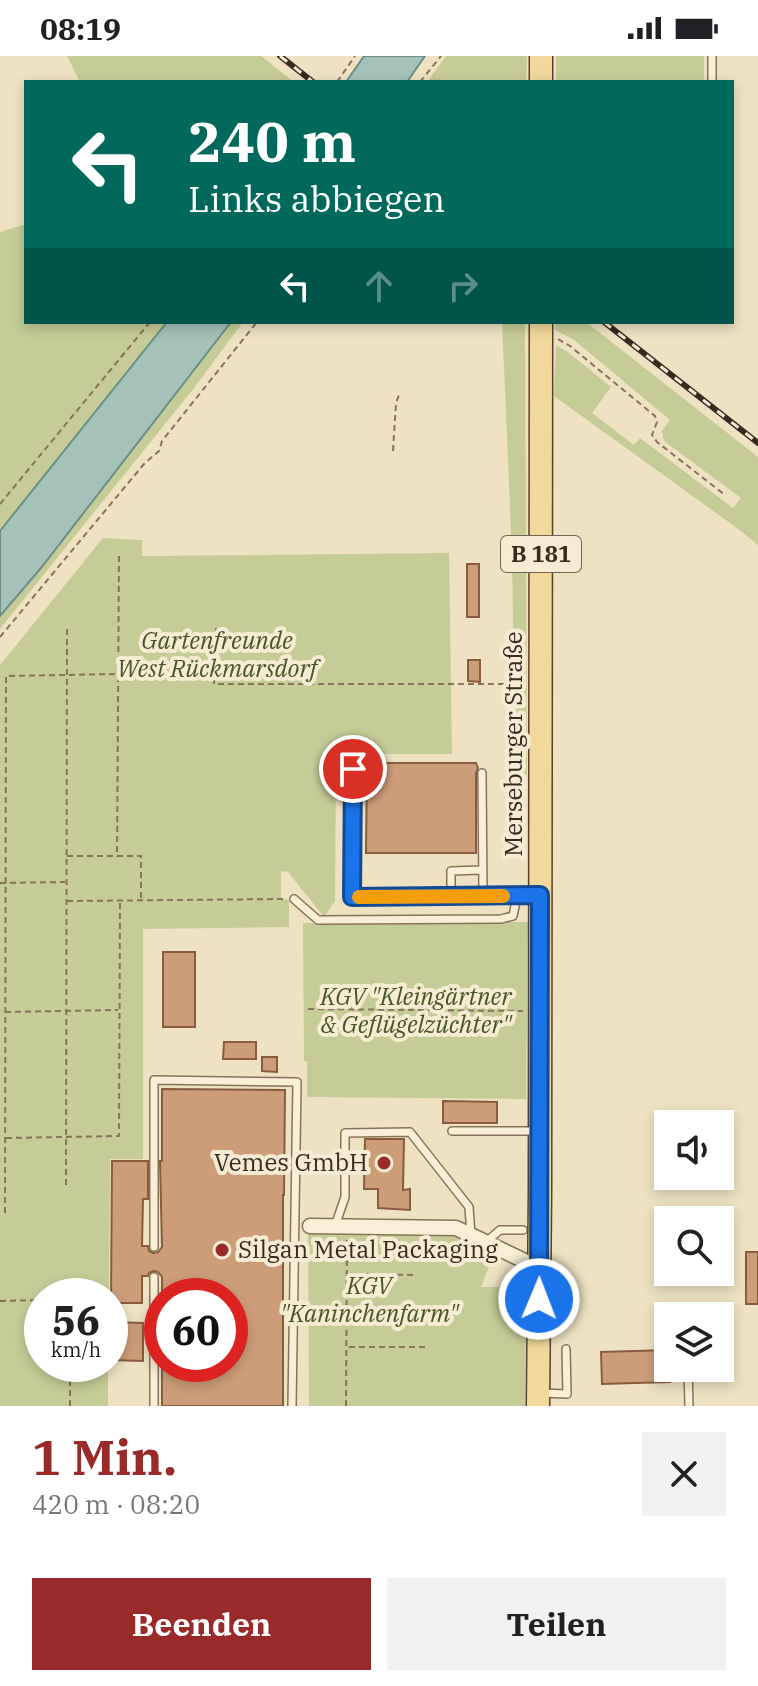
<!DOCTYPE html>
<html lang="de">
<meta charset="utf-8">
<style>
:root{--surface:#fff;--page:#f2f2f2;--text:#202124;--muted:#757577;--accent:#982a29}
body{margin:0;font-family:"IBM Plex Serif",serif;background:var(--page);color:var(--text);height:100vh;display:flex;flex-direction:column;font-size:30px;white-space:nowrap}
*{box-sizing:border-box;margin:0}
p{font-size:26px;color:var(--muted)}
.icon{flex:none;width:44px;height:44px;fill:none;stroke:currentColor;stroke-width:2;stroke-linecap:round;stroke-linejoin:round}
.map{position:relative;height:1350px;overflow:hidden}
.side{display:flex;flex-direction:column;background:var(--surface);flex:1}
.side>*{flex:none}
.hud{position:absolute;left:24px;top:24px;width:710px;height:244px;border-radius:0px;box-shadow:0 4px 12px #0003;background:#00695c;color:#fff;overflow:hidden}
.controls{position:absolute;left:654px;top:1054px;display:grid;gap:16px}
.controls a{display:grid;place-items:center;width:80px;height:80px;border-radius:0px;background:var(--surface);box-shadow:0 4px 12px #0003;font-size:40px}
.speed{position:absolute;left:24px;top:1222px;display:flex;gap:16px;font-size:40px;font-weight:700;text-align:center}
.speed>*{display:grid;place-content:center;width:104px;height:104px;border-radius:50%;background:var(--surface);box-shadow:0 4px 12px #0003;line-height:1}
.speed small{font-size:20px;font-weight:400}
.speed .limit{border:12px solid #d22;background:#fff;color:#111}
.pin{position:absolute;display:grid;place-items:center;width:68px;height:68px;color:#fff;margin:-34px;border:4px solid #fff;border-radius:50%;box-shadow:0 2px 8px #0007}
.me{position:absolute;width:88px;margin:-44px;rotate:1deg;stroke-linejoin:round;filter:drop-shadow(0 0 6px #0008)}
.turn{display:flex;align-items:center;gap:28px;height:168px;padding:0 32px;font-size:36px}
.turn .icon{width:104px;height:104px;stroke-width:2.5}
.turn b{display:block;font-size:56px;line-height:68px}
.lanes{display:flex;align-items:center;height:76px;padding:0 32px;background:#0003;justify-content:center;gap:40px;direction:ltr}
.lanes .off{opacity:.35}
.round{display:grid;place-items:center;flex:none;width:84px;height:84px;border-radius:0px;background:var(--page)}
.summary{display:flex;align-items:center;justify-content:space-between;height:136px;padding:0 32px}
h1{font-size:48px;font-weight:700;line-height:60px;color:var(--accent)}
.primary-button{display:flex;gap:16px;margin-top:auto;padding:16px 32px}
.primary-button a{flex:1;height:92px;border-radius:0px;background:var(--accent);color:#fff;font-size:32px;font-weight:700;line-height:92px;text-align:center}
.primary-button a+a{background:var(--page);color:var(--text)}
.status{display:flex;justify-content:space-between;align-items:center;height:56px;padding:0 40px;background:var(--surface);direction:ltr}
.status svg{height:22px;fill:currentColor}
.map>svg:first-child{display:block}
.green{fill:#c5cc97}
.water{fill:#a5c1b9;stroke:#6c8f87;stroke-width:2}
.building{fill:#cd9d79;stroke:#885d3f;stroke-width:2}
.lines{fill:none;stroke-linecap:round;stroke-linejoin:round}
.service-casing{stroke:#88735a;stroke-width:10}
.minor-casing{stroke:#88735a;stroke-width:17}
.primary-casing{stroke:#56412e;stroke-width:25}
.path{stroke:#88735a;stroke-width:2;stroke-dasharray:6 4;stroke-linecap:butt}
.service{stroke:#f9efd6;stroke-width:7}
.minor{stroke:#f9efd6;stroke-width:14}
.primary{stroke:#f2d89a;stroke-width:22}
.rail-casing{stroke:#382b1e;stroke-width:6}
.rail{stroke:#f6ecd3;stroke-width:3;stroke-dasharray:9;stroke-linecap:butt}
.route-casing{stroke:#114b97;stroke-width:20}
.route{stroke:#1a73e8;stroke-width:14}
.slow{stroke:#f59e0b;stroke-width:14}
.poi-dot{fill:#982a29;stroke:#f6ecd3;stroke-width:3}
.labels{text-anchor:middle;stroke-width:8;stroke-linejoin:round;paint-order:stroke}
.shield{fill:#f6ecd3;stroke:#716554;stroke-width:2}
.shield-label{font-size:22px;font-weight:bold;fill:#382b1e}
.park-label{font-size:24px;font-style:italic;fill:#485524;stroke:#f6ecd3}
.street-label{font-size:24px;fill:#382b1e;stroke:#f6ecd3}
.poi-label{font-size:24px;fill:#382b1e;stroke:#f6ecd3;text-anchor:end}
</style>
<div class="status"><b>08:19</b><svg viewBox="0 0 49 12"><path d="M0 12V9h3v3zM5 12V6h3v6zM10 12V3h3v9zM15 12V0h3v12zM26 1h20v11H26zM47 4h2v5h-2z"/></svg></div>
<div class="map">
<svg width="758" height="1350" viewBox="0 0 758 1350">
<rect width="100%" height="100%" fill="#eee2c3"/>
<!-- green -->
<path class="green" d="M67,0H261L294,26H80Z
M446,0H527L526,26H427Z
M556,0H704V26H556Z
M26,168V266H167L0,475V176Z
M231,266H243L194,332L0,573V560L41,512Z
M502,266H525L527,720L522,714L519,700L514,628L512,497Z
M555,266H586L758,401V489L741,475L554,340L556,289L568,296L611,331L592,357L634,389L640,382L733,452L741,442L664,385L662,375L670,364L573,283L555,274Z
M103,482L142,484V500L449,497L452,698H336L335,845L324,861L288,816L281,815V843L289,844V871L143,873V1103H110L109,1240H42V1308H108V1350H0V609Z
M528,866L526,1043L307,1041V1005H304L303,867Z
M308,1178L449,1179L494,1198L481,1231H526L525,1350H309Z"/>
<!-- water -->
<path class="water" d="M364,0H425L407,26H346Z
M167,266H231L41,512L0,560V475Z"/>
<!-- building -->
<path class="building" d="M467,508H479V561H467Z
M468,604H480V626L468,625Z
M367,707H476L478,712L476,717V797H366Z
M163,896H195V971H163Z
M224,986H256V1003H223Z
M262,1001H277V1016L262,1015Z
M162,1033L285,1034L284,1139H283V1350H162V1308H230V1240H162V1221L158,1216L153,1215L149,1217L148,1220H142V1247H111L112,1105H148V1143H143L142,1190H148L149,1195L153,1197L158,1196L162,1191L160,1105H162Z
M443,1045L497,1046V1067H443Z
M365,1083H404L403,1134L410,1133V1154L378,1152V1133H364Z
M746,1196H758V1248H746Z
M110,1266L143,1267V1305L110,1304Z
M668,1294L670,1326L602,1328L601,1296Z"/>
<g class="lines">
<defs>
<path id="service" d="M712,26V0
M353,713L352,841L517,840
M482,717L483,840
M451,840V815L482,814
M294,843L318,864L501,863L513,860L517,840L538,839
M452,1075H538
M335,1170L345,1141V1077L410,1076L469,1151L471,1179
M486,1186L500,1174H523
M154,1191V1024L297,1026L292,1350
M688,1312L689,1350
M540,1337L567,1338L566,1293
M154,1350V1221"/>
<path id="minor" d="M310,1170L456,1172L539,1212"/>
<path id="primary" d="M541,26V0
M538,1350L540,1136L541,266"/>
</defs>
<!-- service casing -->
<use href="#service" class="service-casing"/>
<!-- minor casing -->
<use href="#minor" class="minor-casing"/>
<!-- primary casing -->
<use href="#primary" class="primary-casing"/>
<!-- path -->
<path class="path" d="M337,26L355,0
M420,26L441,0
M558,283L570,290L655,360L657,366L652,379L657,386L725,439
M393,395L396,347L400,336
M0,448L150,266
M119,500L117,800H141V845
M216,572L214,628H511
M0,581L144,408L159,395L162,385L257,266
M67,800H116
M0,827L65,826
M67,845L285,843
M308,953L523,955
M5,956L118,954
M6,1082L119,1080L120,845
M66,1129L67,570
M5,1157L6,620L118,618
M347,1218L416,1219
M0,1245L42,1244
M349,1291H428
M70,1350V1308
M346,1350L347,1183"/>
<!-- service -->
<use href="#service" class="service"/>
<!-- minor -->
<use href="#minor" class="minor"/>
<!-- primary -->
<use href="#primary" class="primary"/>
<defs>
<path id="rail" d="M280,0L313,26
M604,266L758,387"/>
</defs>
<!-- rail casing -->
<use href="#rail" class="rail-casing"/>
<!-- rail -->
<use href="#rail" class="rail"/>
</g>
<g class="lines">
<defs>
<path id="route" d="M353,713L352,841L540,839L539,1243"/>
</defs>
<!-- route casing -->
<use href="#route" class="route-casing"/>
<!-- route -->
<use href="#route" class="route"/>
<!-- slow -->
<path class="slow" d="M359,841L503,840"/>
</g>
<!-- markers -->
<g class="poi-dot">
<circle cx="384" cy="1107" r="8"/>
<circle cx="222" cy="1194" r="8"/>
</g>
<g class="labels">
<!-- shield labels -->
<rect class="shield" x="501" y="480" width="80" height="36" rx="6"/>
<g class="shield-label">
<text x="541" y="506">B 181</text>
</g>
<!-- park labels -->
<g class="park-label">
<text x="217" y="593">Gartenfreunde<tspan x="217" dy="28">West Rückmarsdorf</tspan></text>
<text x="416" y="949">KGV "Kleingärtner<tspan x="416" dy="28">&amp; Geflügelzüchter"</tspan></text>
<text x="369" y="1238">KGV<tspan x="369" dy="28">"Kaninchenfarm"</tspan></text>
</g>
<!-- street labels -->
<g class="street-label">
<text transform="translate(514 688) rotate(-90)" y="8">Merseburger Straße</text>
</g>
<!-- poi labels -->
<g class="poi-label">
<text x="368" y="1115">Vemes GmbH</text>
<text x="238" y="1202" text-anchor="start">Silgan Metal Packaging</text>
</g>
</g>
</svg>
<div class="controls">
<a><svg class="icon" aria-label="sound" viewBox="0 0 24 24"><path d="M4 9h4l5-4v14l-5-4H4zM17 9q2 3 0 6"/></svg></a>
<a><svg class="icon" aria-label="search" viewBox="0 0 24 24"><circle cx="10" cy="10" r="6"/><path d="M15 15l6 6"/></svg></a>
<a><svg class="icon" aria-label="layers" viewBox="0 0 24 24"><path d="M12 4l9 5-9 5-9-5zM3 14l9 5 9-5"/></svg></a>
</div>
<div class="speed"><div>56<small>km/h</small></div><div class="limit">60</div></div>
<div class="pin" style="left:353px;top:713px;background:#d93025"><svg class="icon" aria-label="arrive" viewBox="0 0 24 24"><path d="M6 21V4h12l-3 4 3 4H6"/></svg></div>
<svg class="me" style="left:539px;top:1243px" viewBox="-20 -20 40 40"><circle r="17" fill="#1a73e8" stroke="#fff" stroke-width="3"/><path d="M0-11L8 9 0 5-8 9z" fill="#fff"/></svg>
<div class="hud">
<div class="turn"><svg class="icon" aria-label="left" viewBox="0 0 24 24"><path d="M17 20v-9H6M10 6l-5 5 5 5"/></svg><div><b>240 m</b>Links abbiegen</div></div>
<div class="lanes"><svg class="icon" aria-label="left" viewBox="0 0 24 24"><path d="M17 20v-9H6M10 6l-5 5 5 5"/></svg><svg class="icon off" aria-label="ahead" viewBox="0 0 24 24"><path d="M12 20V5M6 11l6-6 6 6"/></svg><svg class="icon off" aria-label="right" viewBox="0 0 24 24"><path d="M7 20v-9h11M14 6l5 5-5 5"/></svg></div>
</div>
</div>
<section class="side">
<div class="summary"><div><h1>1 Min.</h1><p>420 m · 08:20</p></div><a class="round"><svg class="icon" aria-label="close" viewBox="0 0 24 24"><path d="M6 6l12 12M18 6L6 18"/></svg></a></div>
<div class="primary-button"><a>Beenden</a><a>Teilen</a></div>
</section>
